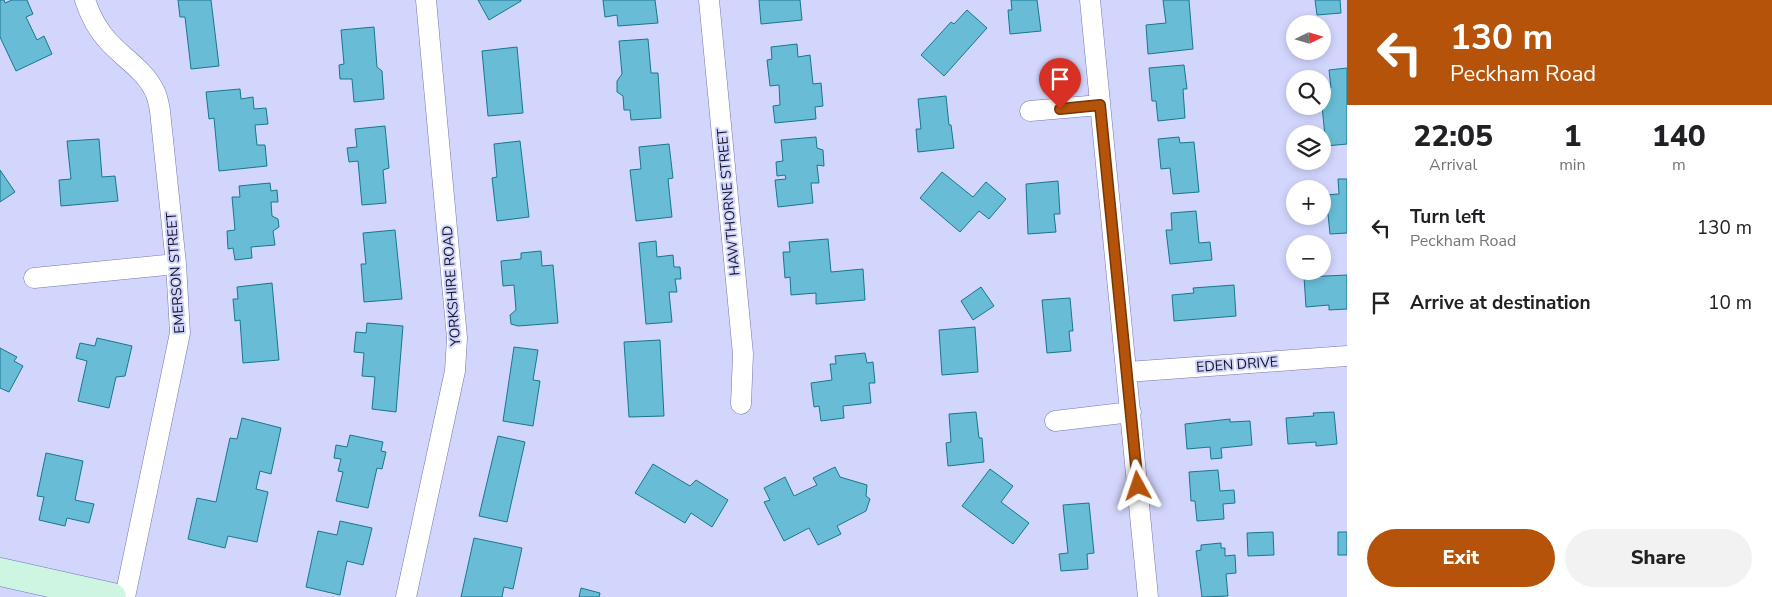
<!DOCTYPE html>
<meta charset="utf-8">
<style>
:root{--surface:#fff;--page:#f2f2f2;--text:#202124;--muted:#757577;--accent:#b45309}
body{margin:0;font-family:"Nunito Sans",sans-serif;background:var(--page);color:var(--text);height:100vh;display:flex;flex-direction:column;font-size:19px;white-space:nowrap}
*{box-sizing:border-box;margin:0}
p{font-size:16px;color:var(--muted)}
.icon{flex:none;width:28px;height:28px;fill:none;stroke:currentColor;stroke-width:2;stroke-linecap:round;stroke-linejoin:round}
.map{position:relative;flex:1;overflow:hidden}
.details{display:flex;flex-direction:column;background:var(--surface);width:425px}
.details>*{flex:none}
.hud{background:#b45309;color:#fff;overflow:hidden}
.needle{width:32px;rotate:85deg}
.tools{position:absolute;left:1286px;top:15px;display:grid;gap:10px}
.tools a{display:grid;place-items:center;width:45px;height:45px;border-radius:50%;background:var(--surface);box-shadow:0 2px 8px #0003;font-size:25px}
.pin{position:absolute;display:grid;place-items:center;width:42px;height:42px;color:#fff;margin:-51px -21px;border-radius:50% 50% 50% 0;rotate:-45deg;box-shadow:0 0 5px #0007}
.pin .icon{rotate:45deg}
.me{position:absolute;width:55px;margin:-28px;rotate:355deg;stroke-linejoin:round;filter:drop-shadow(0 0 4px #0008)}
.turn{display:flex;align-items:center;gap:18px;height:105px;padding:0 20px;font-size:22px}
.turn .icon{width:65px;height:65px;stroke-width:2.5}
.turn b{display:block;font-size:35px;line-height:42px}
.eta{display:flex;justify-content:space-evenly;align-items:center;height:85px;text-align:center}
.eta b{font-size:30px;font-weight:800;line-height:35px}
.button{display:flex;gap:10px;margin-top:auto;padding:10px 20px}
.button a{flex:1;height:58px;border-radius:30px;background:var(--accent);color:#fff;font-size:20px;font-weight:800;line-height:58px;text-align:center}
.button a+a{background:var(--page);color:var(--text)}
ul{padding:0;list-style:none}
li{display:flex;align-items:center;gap:15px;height:75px;padding:0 20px}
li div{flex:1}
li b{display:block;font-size:19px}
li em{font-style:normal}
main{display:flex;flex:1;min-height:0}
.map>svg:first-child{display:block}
.building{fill:#69bcd6;stroke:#18768e}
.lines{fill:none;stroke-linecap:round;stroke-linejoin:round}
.minor-casing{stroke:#7276b0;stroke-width:21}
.secondary-casing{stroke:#7276b0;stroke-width:29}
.minor{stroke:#fff;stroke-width:20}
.secondary{stroke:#cdf5e2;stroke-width:28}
.route-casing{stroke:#753606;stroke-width:12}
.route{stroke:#b45309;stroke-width:9}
.labels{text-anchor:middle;stroke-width:4;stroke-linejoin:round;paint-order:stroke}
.street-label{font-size:14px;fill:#13132a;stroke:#d2d6fd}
</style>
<main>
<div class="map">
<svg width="1347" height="597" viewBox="0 0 1347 597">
<rect width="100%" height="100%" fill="#d2d6fd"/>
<!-- building -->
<path class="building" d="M0,0H4L5,3L12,0H27L33,14L26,17L37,40L44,36L52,54L16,71L0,37Z
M178,0H211L219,66L191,69L185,17H180Z
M478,0H521V1L489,20Z
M603,0H655L658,23L618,26L617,15L605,17Z
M759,0H800L802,20L761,24Z
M1011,0H1037L1041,31L1010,34L1008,10H1012Z
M1163,0H1189L1193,49L1148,54L1146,25L1166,23Z
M1315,0H1340L1341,13L1317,15Z
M967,10L987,28L944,76L921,55L951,22L954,24Z
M374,27L377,67L382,71L384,99L354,102L352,79H340L339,65L344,64L341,30Z
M648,39L651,73H658L661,118L631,120L630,110H624L623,96L617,92V81L622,74L619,41Z
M797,44L798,57L810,55L813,84L821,83L823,106L815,107L816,119L775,123L773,106L780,105L779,85L770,86L767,60L772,59L771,47Z
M517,47L523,113L488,116L482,51Z
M1184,65L1187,89H1183L1185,118L1158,121L1156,101H1152L1149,68Z
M1347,68V144L1326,146L1322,106V89L1331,88L1329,70Z
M240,89L241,99L253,97L254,109L266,108L268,124L255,125L257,145H265L267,166L219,171L214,118L209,119L206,92Z
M946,96L949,125H951L954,148L918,152L916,129H921L918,99Z
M385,126L389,168L383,170L386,203L362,205L358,161L349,162L347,148L357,147L355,129Z
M816,137L817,148L823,150L824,166L817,165L819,183H811L813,203L778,207L775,180L786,179L785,175L777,176L776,162L783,161L781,140Z
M1179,137L1180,143L1194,142L1199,192L1173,194L1170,168L1161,169L1158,139Z
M99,139L102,177L115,176L118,201L61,206L59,180L71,179L67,141Z
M520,141L529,217L497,221L492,178L497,177L494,144Z
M669,144L673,178L668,179L672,217L636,221L630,170L641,169L639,147Z
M0,170L15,192L0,202Z
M942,172L973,197L986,182L1006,199L989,219L979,211L960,232L920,198Z
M1338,179H1347V233L1330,234L1328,214H1326L1325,195L1339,194Z
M1058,181L1060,214H1054L1056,232L1028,234L1026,184Z
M270,183L271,191L277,190L278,202H271L272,216L278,219L279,227L273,231L275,245L251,247L252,258L235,260L233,248L228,249L227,231L235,230L232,197H240L239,186Z
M1196,211L1199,243L1210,242L1212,260L1170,264L1166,230H1172L1171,213Z
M395,230L402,299L364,302L361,264H366L363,233Z
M828,239L831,272L863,269L865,300L816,304V293L791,295L790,277L785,278L783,252H790L789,242Z
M656,241L657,257L673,255L674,267H680L681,279H675L677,292H669L672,322L646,324L639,243Z
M541,251L542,266L553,265L558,323L518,326L511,324L510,315L516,310L514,285L503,286L501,261L521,259V253Z
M1347,275V309L1329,310V305L1306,307L1304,277Z
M272,283L279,360L243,363L240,320L235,321L233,299H238L237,287Z
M1234,285L1236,316L1174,321L1172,295L1194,293L1193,288Z
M981,287L994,306L973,320L961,301Z
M1070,298L1073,331H1069L1071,351L1047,353L1042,300Z
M367,323L403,326L396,412L372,409L375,377L362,376L364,353L354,352L356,332L366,333Z
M975,327L978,372L942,375L939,330Z
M97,338L132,346L125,376L116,377L109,408L78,401L87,361L76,358L80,343L95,346Z
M660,340L664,416L629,417L624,342Z
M514,347L538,350L533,380L540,381L533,426L503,421Z
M0,348L17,357L14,361L23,366L9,392L0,388Z
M865,353L867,363L873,362L875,383H869L871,403L843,406L844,418L821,421L819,406L814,407L811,383L832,380L830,364H836L835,356Z
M976,412L979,438H982L984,462L948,466L946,443L951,442L949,414Z
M1334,412L1337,444L1316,446V442L1288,444L1286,418L1314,416L1313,413Z
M242,418L281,428L271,474L260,471L256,489L268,492L257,542L228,536L225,548L188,539L197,498L216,502L230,438L237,439Z
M1230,419V422L1250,421L1252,445L1221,448L1222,458L1211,459L1210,447L1187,449L1185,424Z
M350,435L383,442L381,451L386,452L382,469L377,468L368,508L336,501L343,472L338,471L341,459L334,458L336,445L347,447Z
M498,436L525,442L507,522L479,516Z
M46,453L83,461L75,500L94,504L89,523L67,518L65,526L39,520L44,497L37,496Z
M653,464L690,486L696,480L728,500L712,527L691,513L685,523L635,493Z
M835,467L840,477L867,485L866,496L870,499L866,511L837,526L841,534L818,545L809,528L784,541L764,502L770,500L764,488L785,477L794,496L817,485L813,478Z
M990,469L1013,486L1001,502L1029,523L1013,544L962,506Z
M1218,470L1220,491L1234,490L1235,503L1223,504L1224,519L1197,521L1195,501H1191L1189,472Z
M1089,503L1094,553L1087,554L1088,569L1061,571L1059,554L1068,553L1063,505Z
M340,521L372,528L363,565L347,561L340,595L306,587L318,531L337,535Z
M1273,532L1274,555L1248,556L1247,533Z
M1338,532H1347V555H1338Z
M474,538L522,548L513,589L504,587L502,597H461Z
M1221,543V548H1225V556L1235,555L1236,573L1226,574L1228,596L1202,597L1196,551L1201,550V545Z
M581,588L600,593L599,597H579Z"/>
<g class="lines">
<defs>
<path id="minor" d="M85,0C90,15 97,29 108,41C123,58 145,70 155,92C158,98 159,105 160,111L176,264L180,333L125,597
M709,0L743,354L741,404
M1090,0L1148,597
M1030,111L1100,105
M34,278L176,264
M1127,372L1347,356
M1055,421L1131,412
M406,597L455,371L457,338L426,0"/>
<path id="secondary" d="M0,572L112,597"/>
</defs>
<!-- minor casing -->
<use href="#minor" class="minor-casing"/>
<!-- secondary casing -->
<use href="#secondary" class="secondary-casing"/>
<!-- minor -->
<use href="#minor" class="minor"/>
<!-- secondary -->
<use href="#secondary" class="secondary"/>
</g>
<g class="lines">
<defs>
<path id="route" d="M1060,109L1100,105L1138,486"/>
</defs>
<!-- route casing -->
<use href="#route" class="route-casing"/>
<!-- route -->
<use href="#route" class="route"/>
</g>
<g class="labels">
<!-- street labels -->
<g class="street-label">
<text transform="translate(728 202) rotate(-95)" y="5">HAWTHORNE STREET</text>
<text transform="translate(175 273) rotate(-94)" y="5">EMERSON STREET</text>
<text transform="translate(451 286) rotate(-94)" y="5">YORKSHIRE ROAD</text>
<text transform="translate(1237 364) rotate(-4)" y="5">EDEN DRIVE</text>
</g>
</g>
</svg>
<div class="tools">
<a><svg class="needle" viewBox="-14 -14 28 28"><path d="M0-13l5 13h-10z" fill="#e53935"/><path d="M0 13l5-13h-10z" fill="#757577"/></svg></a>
<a><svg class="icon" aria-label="search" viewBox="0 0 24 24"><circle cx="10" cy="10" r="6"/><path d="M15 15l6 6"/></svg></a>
<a><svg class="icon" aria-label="layers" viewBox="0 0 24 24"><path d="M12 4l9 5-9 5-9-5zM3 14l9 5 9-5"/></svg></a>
<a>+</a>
<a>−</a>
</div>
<div class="pin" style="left:1060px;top:109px;background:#d93025"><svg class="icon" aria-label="arrive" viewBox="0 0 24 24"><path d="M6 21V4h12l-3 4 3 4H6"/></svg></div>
<svg class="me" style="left:1138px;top:486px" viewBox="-20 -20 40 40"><path d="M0-17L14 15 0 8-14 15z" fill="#b45309" stroke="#fff" stroke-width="4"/></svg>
</div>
<section class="details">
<div class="hud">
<div class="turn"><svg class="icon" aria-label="left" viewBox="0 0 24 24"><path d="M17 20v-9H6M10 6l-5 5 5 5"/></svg><div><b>130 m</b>Peckham Road</div></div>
</div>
<div class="eta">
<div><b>22:05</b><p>Arrival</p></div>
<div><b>1</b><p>min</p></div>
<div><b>140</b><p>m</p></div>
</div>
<ul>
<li><svg class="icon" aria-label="left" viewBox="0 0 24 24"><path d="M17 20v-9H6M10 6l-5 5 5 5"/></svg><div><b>Turn left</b><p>Peckham Road</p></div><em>130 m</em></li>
<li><svg class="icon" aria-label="arrive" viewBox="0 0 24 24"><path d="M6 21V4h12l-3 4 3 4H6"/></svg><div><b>Arrive at destination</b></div><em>10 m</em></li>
</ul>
<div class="button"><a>Exit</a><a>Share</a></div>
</section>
</main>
